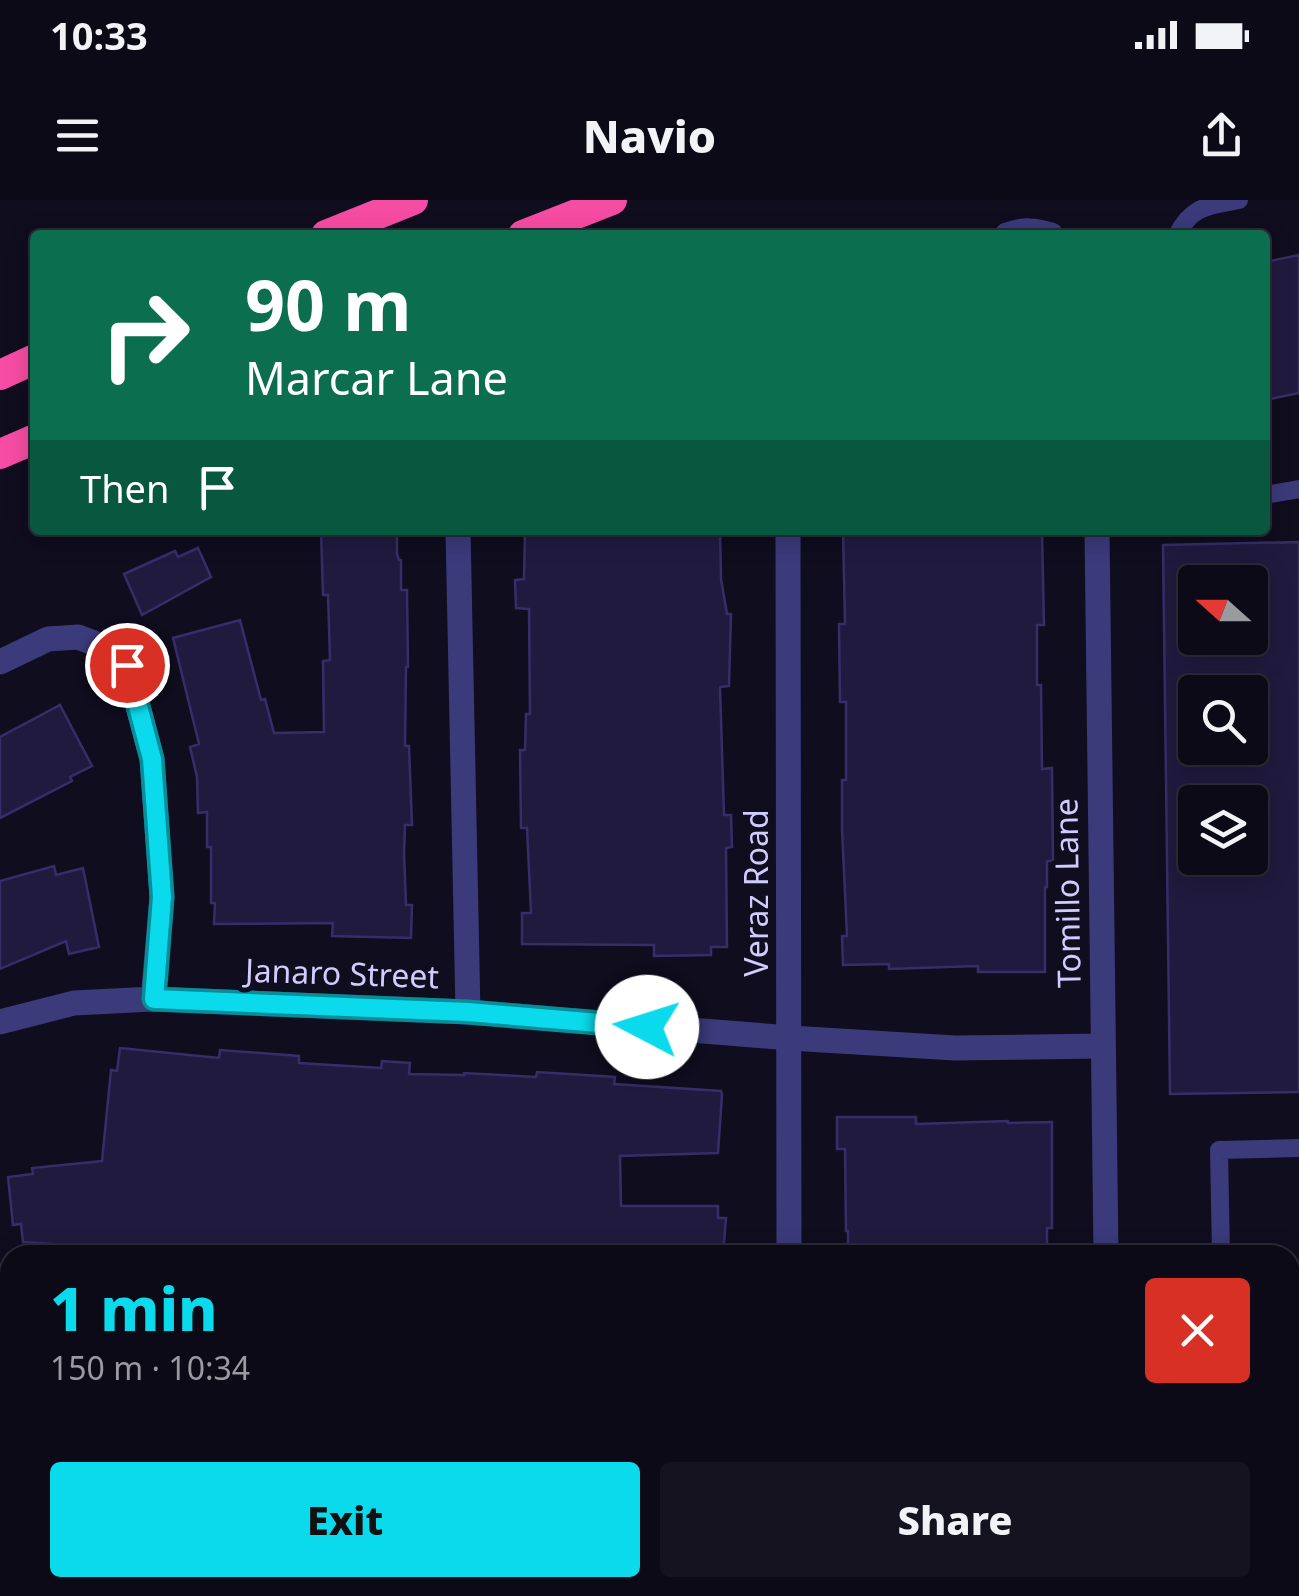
<!DOCTYPE html>
<meta charset="utf-8">
<style>
:root{--surface:#0b0a16;--page:#14131f;--text:#f1f3f6;--muted:#9a9aa1;--line:#2b2b35;--accent:#0adaeb}
body{margin:0;font-family:"Noto Sans",sans-serif;background:var(--page);color:var(--text);height:100vh;display:flex;flex-direction:column;font-size:38px;white-space:nowrap}
*{box-sizing:border-box;margin:0}
p{font-size:32px;color:var(--muted)}
.icon{flex:none;width:55px;height:55px;fill:none;stroke:currentColor;stroke-width:2;stroke-linecap:round;stroke-linejoin:round}
.map{position:relative;flex:1;overflow:hidden}
.panel{position:absolute;left:0px;top:1045px;width:1300px;height:352px;display:flex;flex-direction:column;background:var(--surface);border-radius:30px 30px 0 0;box-shadow:0 5px 25px #0003,0 0 0 2px var(--line)}
.panel>*{flex:none}
.banner{position:absolute;left:30px;top:30px;width:1240px;height:305px;border-radius:10px;box-shadow:0 5px 25px #0003,0 0 0 2px var(--line);background:#0b6e4f;color:#fff;overflow:hidden}
.needle{width:65px;rotate:291deg}
.tools{position:absolute;left:1178px;top:365px;display:grid;gap:20px}
.tools a{display:grid;place-items:center;width:90px;height:90px;border-radius:10px;background:var(--surface);box-shadow:0 5px 25px #0003,0 0 0 2px var(--line);font-size:50px}
.pin{position:absolute;display:grid;place-items:center;width:85px;height:85px;color:#fff;margin:-42px;border:5px solid #fff;border-radius:50%;box-shadow:0 2px 10px #0007}
.me{position:absolute;width:110px;margin:-55px;rotate:275deg;stroke-linejoin:round;filter:drop-shadow(0 0 8px #0008)}
.turn{display:flex;align-items:center;gap:35px;height:210px;padding:0 50px;font-size:45px}
.turn .icon{width:130px;height:130px;stroke-width:2.5}
.turn b{display:block;font-size:70px;line-height:85px}
.then{display:flex;align-items:center;height:95px;padding:0 50px;background:#0003;gap:20px;font-size:38px}
.round{display:grid;place-items:center;flex:none;width:105px;height:105px;border-radius:10px;background:var(--page)}
.summary{display:flex;align-items:center;justify-content:space-between;height:170px;padding:0 50px}
h1{font-size:60px;font-weight:800;line-height:75px;color:var(--accent)}
.action{display:flex;gap:20px;margin-top:auto;padding:20px 50px}
.action a{flex:1;height:115px;border-radius:10px;background:var(--accent);color:#111;font-size:40px;font-weight:800;line-height:115px;text-align:center}
.action a+a{background:var(--page);color:var(--text)}
.status{display:flex;justify-content:space-between;align-items:center;height:70px;padding:0 50px;background:var(--surface);direction:ltr}
.status svg{height:28px;fill:currentColor}
header{display:flex;justify-content:space-between;align-items:center;height:130px;padding:0 50px;background:var(--surface);font-size:45px;font-weight:800}
.map>svg:first-child{display:block}
.building{fill:#201a3e;stroke:#372d69;stroke-width:2.5;fill-rule:evenodd}
.lines{fill:none;stroke-linecap:round;stroke-linejoin:round}
.lane{stroke:#3b3a7b;stroke-width:18}
.street{stroke:#3b3a7b;stroke-width:25}
.secondary{stroke:#6767f9;stroke-width:25}
.highway{stroke:#f74ca3;stroke-width:30}
.route-casing{stroke:#068e99;stroke-width:25}
.route{stroke:#0adaeb;stroke-width:18}
.labels{text-anchor:middle;stroke-width:10;stroke-linejoin:round;paint-order:stroke}
.street-label{font-size:32px;fill:#d0ccfd;stroke:#0f0d1e}
</style>
<div class="status"><b>10:33</b><svg viewBox="0 0 49 12"><path d="M0 12V9h3v3zM5 12V6h3v6zM10 12V3h3v9zM15 12V0h3v12zM26 1h20v11H26zM47 4h2v5h-2z"/></svg></div>
<header><svg class="icon" aria-label="menu" viewBox="0 0 24 24"><path d="M4 6h16M4 12h16M4 18h16"/></svg>Navio<svg class="icon" aria-label="share" viewBox="0 0 24 24"><path d="M12 15V3M7 8l5-5 5 5M5 13v7h14v-7"/></svg></header>
<div class="map">
<svg width="1299" height="1396" viewBox="0 0 1299 1396">
<rect width="100%" height="100%" fill="#0f0d1e"/>
<!-- building -->
<path class="building" d="M1299,55V193L1265,200V62Z
M321,330H397V354L399,360H401V390H407L408,467H406L405,546H409L412,625H405L404,653L406,705H412L411,738L332,736L333,723L214,724L215,703H211V647H207V612L198,613L197,577L190,547L199,544L173,438L240,420L261,500L265,499L274,533L324,532L323,461L330,460L328,395H323Z
M525,330H720L721,379L727,414H731L729,486L720,487L724,615H731L732,647L726,648L727,747H711V755L654,756V745L522,744V713H531L527,628H521L520,550H525L526,514H530L529,409L516,408L515,380L524,379Z
M843,330H1042L1044,425H1037V485H1041L1042,569L1052,568L1053,661H1047V687H1045V772H978V766L889,769V764L843,765L842,736H847L842,629V580H846V502H840L839,424H845Z
M1299,342V892L1170,894L1163,345ZM1195,382H1250V438H1195ZM1195,492H1250V548H1195ZM1195,602H1250V658H1195Z
M198,348L211,377L142,415L124,374L175,351L178,357Z
M60,505L92,566L70,577L72,581L0,618V537Z
M54,666L56,675L83,668L99,747L69,754L66,741L0,769V681Z
M120,848L219,858L220,850L299,856V863L381,868L382,861L410,863L409,874L464,875V873L536,877L537,872L615,877L614,884L721,891L722,895L718,953L620,956L621,1006H718V1018H726L723,1055H123V1049L23,1042L21,1024L13,1025L8,977L33,974L32,968L102,961L111,870L117,871Z
M837,917H916V924L1008,921V923L1052,922V1028H1047V1055H999V1045L924,1046V1054L916,1055H848V1031H846L845,949H837Z"/>
<g class="lines">
<!-- lane -->
<path class="lane" d="M1177,35C1192,5 1209,6 1239,0
M1265,295L1299,289
M1221,1055L1219,950L1299,948
M1290,1250H1299"/>
<!-- street -->
<path class="street" d="M1007,35C1023,29 1035,30 1051,35
M458,330L468,812
M788,330L789,1055
M1097,330L1106,1055
M0,462L48,439L78,437L99,445L127,465L152,559L162,697L153,799
M0,822L74,803L153,799L468,812L790,838L955,848L1102,846
M0,1104H10"/>
<!-- secondary -->
<path class="secondary" d="M1290,1382H1299
M362,1396L946,1388"/>
<!-- highway -->
<path class="highway" d="M326,35L413,0
M523,35L612,0
M0,175L35,159
M0,254L35,239"/>
</g>
<g class="lines">
<defs>
<path id="route" d="M127,465L152,559L162,697L154,799L468,812L647,827"/>
</defs>
<!-- route casing -->
<use href="#route" class="route-casing"/>
<!-- route -->
<use href="#route" class="route"/>
</g>
<g class="labels">
<!-- street labels -->
<g class="street-label">
<text transform="translate(757 693) rotate(-90)" y="11">Veraz Road</text>
<text transform="translate(1068 693) rotate(-91)" y="11">Tomillo Lane</text>
<text transform="translate(342 774) rotate(2)" y="11">Janaro Street</text>
</g>
</g>
</svg>
<div class="tools">
<a><svg class="needle" viewBox="-14 -14 28 28"><path d="M0-13l5 13h-10z" fill="#e53935"/><path d="M0 13l5-13h-10z" fill="#9a9aa1"/></svg></a>
<a><svg class="icon" aria-label="search" viewBox="0 0 24 24"><circle cx="10" cy="10" r="6"/><path d="M15 15l6 6"/></svg></a>
<a><svg class="icon" aria-label="layers" viewBox="0 0 24 24"><path d="M12 4l9 5-9 5-9-5zM3 14l9 5 9-5"/></svg></a>
</div>
<div class="pin" style="left:127px;top:465px;background:#d93025"><svg class="icon" aria-label="arrive" viewBox="0 0 24 24"><path d="M6 21V4h12l-3 4 3 4H6"/></svg></div>
<svg class="me" style="left:647px;top:827px" viewBox="-20 -20 40 40"><circle r="19" fill="#fff"/><path d="M0-13L10 11 0 6-10 11z" fill="#0adaeb"/></svg>
<div class="banner">
<div class="turn"><svg class="icon" aria-label="right" viewBox="0 0 24 24"><path d="M7 20v-9h11M14 6l5 5-5 5"/></svg><div><b>90 m</b>Marcar Lane</div></div>
<div class="then">Then<svg class="icon" aria-label="arrive" viewBox="0 0 24 24"><path d="M6 21V4h12l-3 4 3 4H6"/></svg></div>
</div>
<section class="panel">
<div class="summary"><div><h1>1 min</h1><p>150 m · 10:34</p></div><a class="round" style="background:#d93025;color:#fff"><svg class="icon" aria-label="close" viewBox="0 0 24 24"><path d="M6 6l12 12M18 6L6 18"/></svg></a></div>
<div class="action"><a>Exit</a><a>Share</a></div>
</section>
</div>
